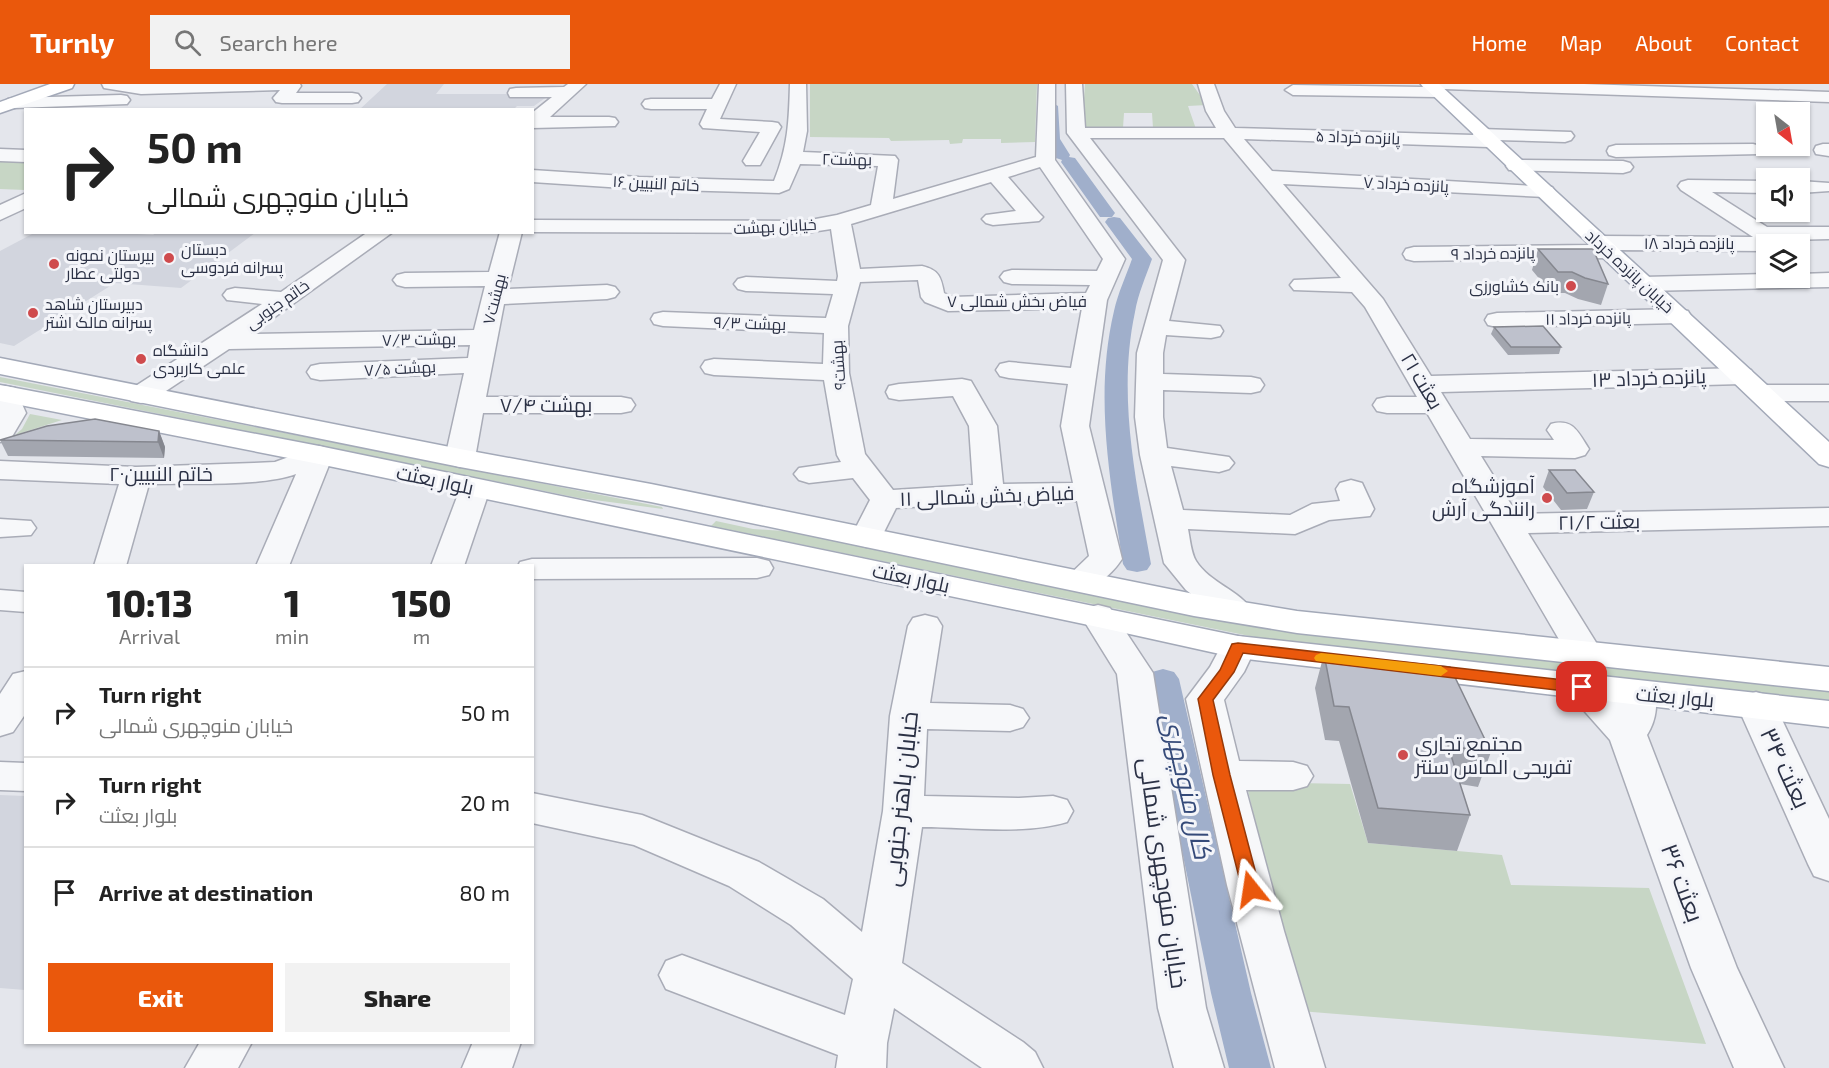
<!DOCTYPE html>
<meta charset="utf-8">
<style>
:root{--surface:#fff;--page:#f2f2f2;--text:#222;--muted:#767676;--line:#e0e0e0;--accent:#ea580c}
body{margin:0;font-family:"Exo 2",Cairo,sans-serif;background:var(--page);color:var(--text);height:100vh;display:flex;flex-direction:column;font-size:22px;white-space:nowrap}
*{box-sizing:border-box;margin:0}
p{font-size:20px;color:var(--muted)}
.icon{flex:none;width:33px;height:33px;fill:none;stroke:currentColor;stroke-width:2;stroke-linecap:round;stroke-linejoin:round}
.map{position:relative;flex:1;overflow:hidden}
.sheet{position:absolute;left:24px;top:480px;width:510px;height:480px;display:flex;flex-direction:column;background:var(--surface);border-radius:0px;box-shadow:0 2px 4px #0004}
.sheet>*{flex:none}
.guide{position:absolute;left:24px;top:24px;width:510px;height:126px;border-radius:0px;box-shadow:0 2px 4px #0004;background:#fff;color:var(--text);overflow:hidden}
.needle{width:39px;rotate:149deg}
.controls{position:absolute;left:1756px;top:18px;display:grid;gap:12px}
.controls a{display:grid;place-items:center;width:54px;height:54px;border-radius:0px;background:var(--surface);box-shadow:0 2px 4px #0004;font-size:30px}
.pin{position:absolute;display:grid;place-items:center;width:51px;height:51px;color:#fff;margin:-26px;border-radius:12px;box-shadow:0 3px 9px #0006}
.me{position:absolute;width:66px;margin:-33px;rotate:345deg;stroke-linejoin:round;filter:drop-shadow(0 0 4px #0008)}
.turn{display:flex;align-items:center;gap:21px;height:126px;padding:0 24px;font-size:27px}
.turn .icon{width:78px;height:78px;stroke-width:2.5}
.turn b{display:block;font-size:42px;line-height:51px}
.eta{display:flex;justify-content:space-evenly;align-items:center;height:102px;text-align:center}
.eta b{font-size:36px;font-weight:800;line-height:42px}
.action{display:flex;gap:12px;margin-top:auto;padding:12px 24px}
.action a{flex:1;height:69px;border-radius:0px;background:var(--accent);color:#fff;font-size:24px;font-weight:800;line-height:69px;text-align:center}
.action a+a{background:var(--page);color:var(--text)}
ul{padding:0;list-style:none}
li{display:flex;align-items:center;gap:18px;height:90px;padding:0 24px;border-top:2px solid var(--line)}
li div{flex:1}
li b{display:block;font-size:22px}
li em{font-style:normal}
header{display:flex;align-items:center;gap:36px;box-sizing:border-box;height:84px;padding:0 30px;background:var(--accent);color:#fff}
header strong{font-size:28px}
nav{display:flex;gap:33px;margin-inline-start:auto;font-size:21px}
.search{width:420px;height:54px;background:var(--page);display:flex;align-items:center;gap:15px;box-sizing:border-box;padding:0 21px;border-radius:0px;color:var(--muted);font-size:22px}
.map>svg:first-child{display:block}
.built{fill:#d2d5de}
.green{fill:#c7d6c5}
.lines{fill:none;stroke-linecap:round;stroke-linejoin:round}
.canal{fill:#a0afcb;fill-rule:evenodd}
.minor-casing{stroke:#a9acb7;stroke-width:3}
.major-casing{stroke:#a3a9b8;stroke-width:3}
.minor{fill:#f7f8fa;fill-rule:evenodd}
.major{fill:#fff;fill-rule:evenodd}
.wall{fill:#a3a6af}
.shaded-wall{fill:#85878f}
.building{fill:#bec1cc;stroke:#85878f;stroke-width:1.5}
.route{fill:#ea580c;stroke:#983908;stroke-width:1.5}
.slow{fill:#f59e0b}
.poi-dot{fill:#cf4b4d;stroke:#f4f5f9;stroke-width:2}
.labels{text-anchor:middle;stroke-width:6;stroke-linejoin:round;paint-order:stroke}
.far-street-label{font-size:16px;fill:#2b3145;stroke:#f4f5f9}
.far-poi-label{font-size:16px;fill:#2b3145;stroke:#f4f5f9;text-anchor:start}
.street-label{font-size:20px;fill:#2b3145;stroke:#f4f5f9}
.poi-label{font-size:20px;fill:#2b3145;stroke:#f4f5f9;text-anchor:end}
.near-street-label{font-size:24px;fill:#2b3145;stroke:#f4f5f9}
.near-water-label{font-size:26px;font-style:italic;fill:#354a79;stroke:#f4f5f9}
</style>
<header>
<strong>Turnly</strong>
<div class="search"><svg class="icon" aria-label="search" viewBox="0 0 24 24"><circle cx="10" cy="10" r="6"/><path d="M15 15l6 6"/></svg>Search here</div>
<nav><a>Home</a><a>Map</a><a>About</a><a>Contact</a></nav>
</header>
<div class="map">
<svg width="1829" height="984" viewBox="0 0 1829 984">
<rect width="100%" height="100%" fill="#e4e6ec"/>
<!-- built -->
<path class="built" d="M387,0H444L436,10H546L548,12L534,22H517L514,25L359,26Z
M140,149L138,150L153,151L157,148L255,149L181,204L115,199L14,262L0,259V167L34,149Z
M0,711L25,712V906L0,904Z"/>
<!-- green -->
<path class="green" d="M810,0H1037L1035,58L1001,59V55H963L962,59L950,60L949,56L891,57L889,54L810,53Z
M1085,0H1192L1207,21L1188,22L1196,45L1153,44L1152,29H1124L1123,44H1082Z
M0,74H25V106L0,105Z
M0,293L662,423L663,425L579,414L0,298Z
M30,330L62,336L15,351L22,345Z
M716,437L753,445L797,448L1293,549L1829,605V616L1269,556L711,442Z
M1246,698L1350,700L1368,759L1502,771L1511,801L1649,804L1706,960L1300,927Z"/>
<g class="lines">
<!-- canal -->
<path class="canal" d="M1051,18L1058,22L1060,55L1070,71L1069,73L1075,74L1112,125L1115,129L1112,133H1100L1061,78L1062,76L1056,74L1044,55V22Z
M1114,133L1120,134L1152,175C1146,192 1138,210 1135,228C1117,312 1136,397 1151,480L1147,486L1137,488L1127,486L1123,480C1110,396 1094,312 1114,227C1118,209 1126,192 1132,175L1105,138L1108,134Z
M1163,585L1174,588L1179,595L1251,909L1271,984H1229L1211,909L1147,595L1152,588Z"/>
<defs>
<path id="minor" d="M102,0H300L301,2L296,9H352L358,10L361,14L358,18L352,19H282L276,18L273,14L280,6L141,10L104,4Z
M568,0H586L550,33H609L615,34L618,38L615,42L532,44V29L552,13H510L508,9L510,5L516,4L564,3Z
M720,0H736L720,35L772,38L778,39L781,43L760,81H746L743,77L760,48L703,44L700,40L707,25H651L645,24L642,20L645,16L651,15H712Z
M790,0H806L807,47L803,68L895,72L898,76L893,115L1036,73L1039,0H1055V76L1125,175L1107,216L1089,342L1122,475C1110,493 1091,509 1069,503L1064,496L1089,472L1077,417L989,418L896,424L878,460L867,463L856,460L851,453L870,416L853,394L809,399L799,396L794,390L799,384L841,378L837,371L824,296L714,291L705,289L701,283L705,277L714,275L823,280L824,249L663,242L654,240L651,235L654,230L663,228L826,234L833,210L746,207L738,205L734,200L738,195L746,193L837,197L838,192L831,145L805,149L532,148V136L805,137L837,131L871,121L878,82L800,80L789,105L779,109L639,105L532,98V86L639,93L774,97C788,63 789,37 790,0ZM1040,83L1103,175L1097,187L1012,186L1004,188L1000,193L1004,198L1012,200L1090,201L1086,209L952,213L944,209C941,193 939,186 922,182L860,185L851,140L991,98L1016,127L986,131L982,135L986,139L993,141L1039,137L1043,133L1039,129L1008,93ZM918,196L921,213L925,218L948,227L1082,224L1071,284L1009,278L1000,280L996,286L1000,292L1009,294L1068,300L1061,342L1073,399L1003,400L997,342L971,297L962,295L899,300L889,302L886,308L889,314L899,316L953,312L969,342L973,401L893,406L865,370L849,289L848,242L860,198Z
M1066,0H1082L1085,44H1216L1206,27L1198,0H1214L1224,27L1235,44L1473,51L1475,46L1481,45L1571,48L1574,52L1571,56L1565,58L1496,56L1495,61L1488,63L1244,55L1272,87L1552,103L1555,107L1552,111L1545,113L1283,100L1383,215L1431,292L1742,284L1751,286L1755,292L1751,298L1742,300L1441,308L1470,355L1554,356L1547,346L1551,340C1573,334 1578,348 1589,365L1585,371L1575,374L1481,372L1517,430L1829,424V442L1528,449L1602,568L1597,576L1584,580L1571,576L1427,329H1387L1377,327L1373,321L1377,315L1387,313H1417L1365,223L1352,208L1294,206L1290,201L1294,196L1341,194L1224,54H1090L1185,176L1169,237L1220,242L1223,247L1220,252L1211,254L1166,251L1163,269V290L1251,293L1260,295L1264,301L1260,307L1251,309L1163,306V333L1167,364L1229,373L1234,379L1229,385L1219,388L1171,382L1183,426L1290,431L1312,420L1340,417L1336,405L1340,399L1351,396L1362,399L1374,425L1370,432L1329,436L1295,450L1188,445C1190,455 1191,469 1196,477C1210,499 1239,506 1253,527L1248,535L1236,538L1224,535L1186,506L1164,479L1140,371L1135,333L1137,269L1163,176L1067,49Z
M1421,0H1584L1829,8V18L1444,5L1445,8L1443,12L1437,13L1293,11L1285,6L1293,1L1423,3Z
M121,11L127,12L130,16L127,20L14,24L8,23L5,19L8,15L14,14Z
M1753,60L1760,62L1762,66L1760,70L1616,73L1609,71L1607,67L1609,63L1616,61Z
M1823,60H1829V72L1816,70L1814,66L1816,62Z
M0,65L26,66V78L0,77Z
M1516,76L1623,77L1630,79L1633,83L1630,87L1623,89L1509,86L1506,82L1509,78Z
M1688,96L1767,97V109L1712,108L1767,143H1829V155L1786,156L1789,160H1767V167L1618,166L1616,172L1608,174L1414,177L1406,175L1403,170L1406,165L1414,163L1590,161L1592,154L1600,152L1753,153L1681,106L1678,102L1681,98Z
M1800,97L1829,99V107L1800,109Z
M26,109V124L0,136V121Z
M368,148H393L251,250L474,246L485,202L405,203L397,201L393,196L397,191L405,189L489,188L500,148H522L508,205L607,201L615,203L619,208L615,213L607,215L504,220L486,313H621L631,315L635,321L631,327L621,329H483L475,374L470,380L460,383L450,380L445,374L464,289L320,296L311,294L307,288L311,282L320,280L468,274L470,261L229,265L151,317L141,319L131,317L128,311L131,305L262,220L227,216L223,211L227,206L235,204L281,208Z
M1829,189V203L1644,207L1636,205L1632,200L1636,195L1644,193L1767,190V194H1800V190Z
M1679,225L1688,227L1691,232L1688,237L1679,239L1497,243L1488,241L1485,236L1488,231L1497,229Z
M1762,301H1829V317H1762L1752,315L1749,309L1752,303Z
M5,302L15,304L26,329L10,356L0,358V303Z
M319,362L329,365L333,371L289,482H256L296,390C261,403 189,399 149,400L126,482H94L119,400L0,395V377L136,383L254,379L275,378Z
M475,396L486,399L490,405L464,482H431L460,405L464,399Z
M0,435L31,437L36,444L31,451L0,453Z
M757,474L769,477L773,484L769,491L757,494L532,495V482H518L520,478L532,475Z
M0,506L26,508V528L0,526Z
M1098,521L1110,524L1153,589L1206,924L1224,984H1174L1158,924L1117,590L1081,532L1086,524Z
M925,531L937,534L942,542L930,619L1010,621L1023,625L1029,634L1023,643L1010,647L927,645L924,712L1019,714L1053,712L1067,716L1073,727L1067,738C1024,751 967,743 922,743L902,879L1023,958L1035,968L1043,984H982L894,924L887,959L886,984H836L838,971L666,905L659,891L666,877L682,871L845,931L853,895L791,841L729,802L634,761L532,739V709L642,731L759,778L823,815L862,848L883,727L890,632L908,542L913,534Z
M1238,552L1251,555L1256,563L1244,588L1224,616L1239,677L1293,678L1307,682L1313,692L1307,702L1293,706H1246L1284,847L1325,984H1275L1227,801L1186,615L1210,583L1225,555Z
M26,587V629L13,648L0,652V610L13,590Z
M1582,592L1595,595L1618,618L1620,610L1625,601L1638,598L1651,601C1660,616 1656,637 1647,651L1737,884L1784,984H1734L1691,884L1610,656L1564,604L1569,595Z
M1756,608L1769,612L1775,621L1829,735V797L1814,792L1808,780L1737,621L1743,612Z
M0,678L26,679V707L0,706Z
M200,958H252L238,984H185Z
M473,958H521L512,984H462Z"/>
<path id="major" d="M50,0H74L72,4L0,29V18Z
M1421,0H1439L1829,358V383L1819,380Z
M0,274L460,365L651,400L1194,510L1297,527L1829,583V607L1297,549L1194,532L651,418L460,383L0,290Z
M0,301L319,362L1238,552L1829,617V643L1238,574L1098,543L319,380L0,317Z"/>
</defs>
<!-- minor casing -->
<use href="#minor" class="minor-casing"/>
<!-- major casing -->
<use href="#major" class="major-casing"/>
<!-- minor -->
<use href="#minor" class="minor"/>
<!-- major -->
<use href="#major" class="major"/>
</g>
<!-- wall -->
<path class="wall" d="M1538,165L1608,200L1601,221L1578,215L1565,209H1551L1532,186Z
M1494,243L1561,263L1559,270L1508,271L1491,250Z
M159,347L165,363L164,374L8,372L0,356Z
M1549,386L1594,408L1587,425L1561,426L1543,403Z
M1324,570L1491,668L1478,703L1460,700L1470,731L1457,767L1368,759L1339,657L1325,656L1315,604Z"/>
<!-- shaded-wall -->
<path class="shaded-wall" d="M159,347L165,363L164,374L158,358Z"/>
<!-- building -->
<path class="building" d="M1538,165H1593L1608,200L1585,194L1572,188H1558Z
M1543,242L1561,263H1511L1494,243Z
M95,335L159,347L158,358L0,356L47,342Z
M1549,386H1575L1594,408L1567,409Z
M1324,570L1450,583L1491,668L1448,662L1470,731L1378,724L1349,623L1334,622Z"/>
<!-- route -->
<path class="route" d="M1238,559L1582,598L1589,603L1582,609L1243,569L1234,588L1213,616L1230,691L1260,805L1257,810L1251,812L1245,810L1242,805L1213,691L1198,615L1220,586L1232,560Z"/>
<!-- slow -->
<path class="slow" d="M1321,569L1441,582L1448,587L1441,592L1316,577L1314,574L1316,571Z"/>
<!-- markers -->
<g class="poi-dot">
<circle cx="169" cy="174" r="6"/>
<circle cx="54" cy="180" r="6"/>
<circle cx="1571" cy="202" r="6"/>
<circle cx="33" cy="229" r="6"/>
<circle cx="141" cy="275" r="6"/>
<circle cx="1547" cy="414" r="6"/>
<circle cx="1403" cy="671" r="6"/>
</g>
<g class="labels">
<!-- far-street labels -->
<g class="far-street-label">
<text transform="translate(1358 53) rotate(2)" y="6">پانزده خرداد ۵</text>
<text transform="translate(847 75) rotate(1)" y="6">بهشت۲</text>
<text transform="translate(656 99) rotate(3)" y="6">خاتم النبیین ۱۶</text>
<text transform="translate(1406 100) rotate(3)" y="6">پانزده خرداد ۷</text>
<text transform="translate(775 142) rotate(-3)" y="6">خیابان بهشت</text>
<text x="1689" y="165">پانزده خرداد ۱۸</text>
<text transform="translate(1493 169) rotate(-1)" y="6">پانزده خرداد ۹</text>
<text transform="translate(1630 187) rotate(43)" y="6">خیابان پانزده خرداد</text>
<text transform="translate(494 215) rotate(-76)" y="6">بهشت۷</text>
<text x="1017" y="223">فیاض بخش شمالی ۷</text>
<text transform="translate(277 220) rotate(-35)" y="6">خاتم جنوبی</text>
<text transform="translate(1588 234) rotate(-1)" y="6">پانزده خرداد ۱۱</text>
<text transform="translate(750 239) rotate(2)" y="6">بهشت ۹/۳</text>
<text transform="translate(419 255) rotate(-1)" y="6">بهشت ۷/۳</text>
<text transform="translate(838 281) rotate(-94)" y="6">بهشت۹</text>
<text transform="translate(400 284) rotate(-3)" y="6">بهشت ۷/۵</text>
</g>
<!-- far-poi labels -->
<g class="far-poi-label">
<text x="181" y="171">دبستان<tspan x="181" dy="18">پسرانه فردوسی</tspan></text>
<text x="66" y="177">بیرستان نمونه<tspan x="66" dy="18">دولتی عطار</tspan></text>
<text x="1559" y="208" text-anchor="end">بانک کشاورزی</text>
<text x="45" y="226">دبیرستان شاهد<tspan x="45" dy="18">پسرانه مالک اشتر</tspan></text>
<text x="153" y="272">دانشگاه<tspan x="153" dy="18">علمی کاربردی</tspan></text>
</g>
<!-- street labels -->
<g class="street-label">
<text transform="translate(1649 294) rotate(-2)" y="7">پانزده خرداد ۱۳</text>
<text transform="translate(1422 297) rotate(59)" y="7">بعثت ۲۱</text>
<text x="546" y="328">بهشت ۷/۴</text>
<text x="161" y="397">خاتم النبیین۲۰</text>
<text transform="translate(435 396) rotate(12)" y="7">بلوار بعثت</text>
<text transform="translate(987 412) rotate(-2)" y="7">فیاض بخش شمالی ۱۱</text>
<text transform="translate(1599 438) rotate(-1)" y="7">بعثت ۲۱/۲</text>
<text transform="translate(911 494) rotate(12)" y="7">بلوار بعثت</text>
<text transform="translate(1675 613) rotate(5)" y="7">بلوار بعثت</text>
</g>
<!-- poi labels -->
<g class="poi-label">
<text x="1535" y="409">آموزشگاه<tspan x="1535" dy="23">رانندگی آرش</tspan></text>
<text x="1415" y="667" text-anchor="start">مجتمع تجاری<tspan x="1415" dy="23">تفریحی الماس سنتر</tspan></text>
</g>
<!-- near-street labels -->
<g class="near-street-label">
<text transform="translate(1785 684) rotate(65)" y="8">بعثت ۳۴</text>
<text transform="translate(901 715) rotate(-84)" y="8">خیابان باهنر جنوبی</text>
<text transform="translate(1163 789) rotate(82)" y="8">خیابان منوچهری شمالی</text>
<text transform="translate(1682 799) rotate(70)" y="8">بعثت ۳۶</text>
</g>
<!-- near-water labels -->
<g class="near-water-label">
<text transform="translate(1187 702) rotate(77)" y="9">کال منوچهری</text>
</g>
</g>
</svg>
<div class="controls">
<a><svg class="needle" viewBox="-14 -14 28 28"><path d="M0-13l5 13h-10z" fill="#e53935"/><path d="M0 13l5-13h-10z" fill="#767676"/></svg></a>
<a><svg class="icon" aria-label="sound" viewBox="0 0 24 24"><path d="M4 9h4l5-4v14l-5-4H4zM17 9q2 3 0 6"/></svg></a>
<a><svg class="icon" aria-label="layers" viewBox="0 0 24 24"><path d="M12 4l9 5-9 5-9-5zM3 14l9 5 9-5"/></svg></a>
</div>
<div class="pin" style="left:1582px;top:603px;background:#d93025"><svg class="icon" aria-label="arrive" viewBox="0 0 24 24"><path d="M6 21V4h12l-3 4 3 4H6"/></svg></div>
<svg class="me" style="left:1251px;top:805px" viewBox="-20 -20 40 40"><path d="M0-17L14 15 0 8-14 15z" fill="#ea580c" stroke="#fff" stroke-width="4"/></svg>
<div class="guide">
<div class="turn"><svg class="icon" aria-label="right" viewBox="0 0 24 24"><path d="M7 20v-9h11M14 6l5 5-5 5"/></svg><div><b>50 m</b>خیابان منوچهری شمالی</div></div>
</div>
<section class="sheet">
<div class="eta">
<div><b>10:13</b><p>Arrival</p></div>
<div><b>1</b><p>min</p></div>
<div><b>150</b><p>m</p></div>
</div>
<ul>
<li><svg class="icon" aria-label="right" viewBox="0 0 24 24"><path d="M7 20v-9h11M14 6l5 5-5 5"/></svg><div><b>Turn right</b><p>خیابان منوچهری شمالی</p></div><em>50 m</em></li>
<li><svg class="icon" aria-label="right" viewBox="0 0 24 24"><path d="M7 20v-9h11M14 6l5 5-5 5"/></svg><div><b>Turn right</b><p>بلوار بعثت</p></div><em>20 m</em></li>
<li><svg class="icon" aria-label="arrive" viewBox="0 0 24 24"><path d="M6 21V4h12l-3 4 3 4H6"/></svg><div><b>Arrive at destination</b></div><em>80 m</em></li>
</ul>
<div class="action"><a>Exit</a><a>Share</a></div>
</section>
</div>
